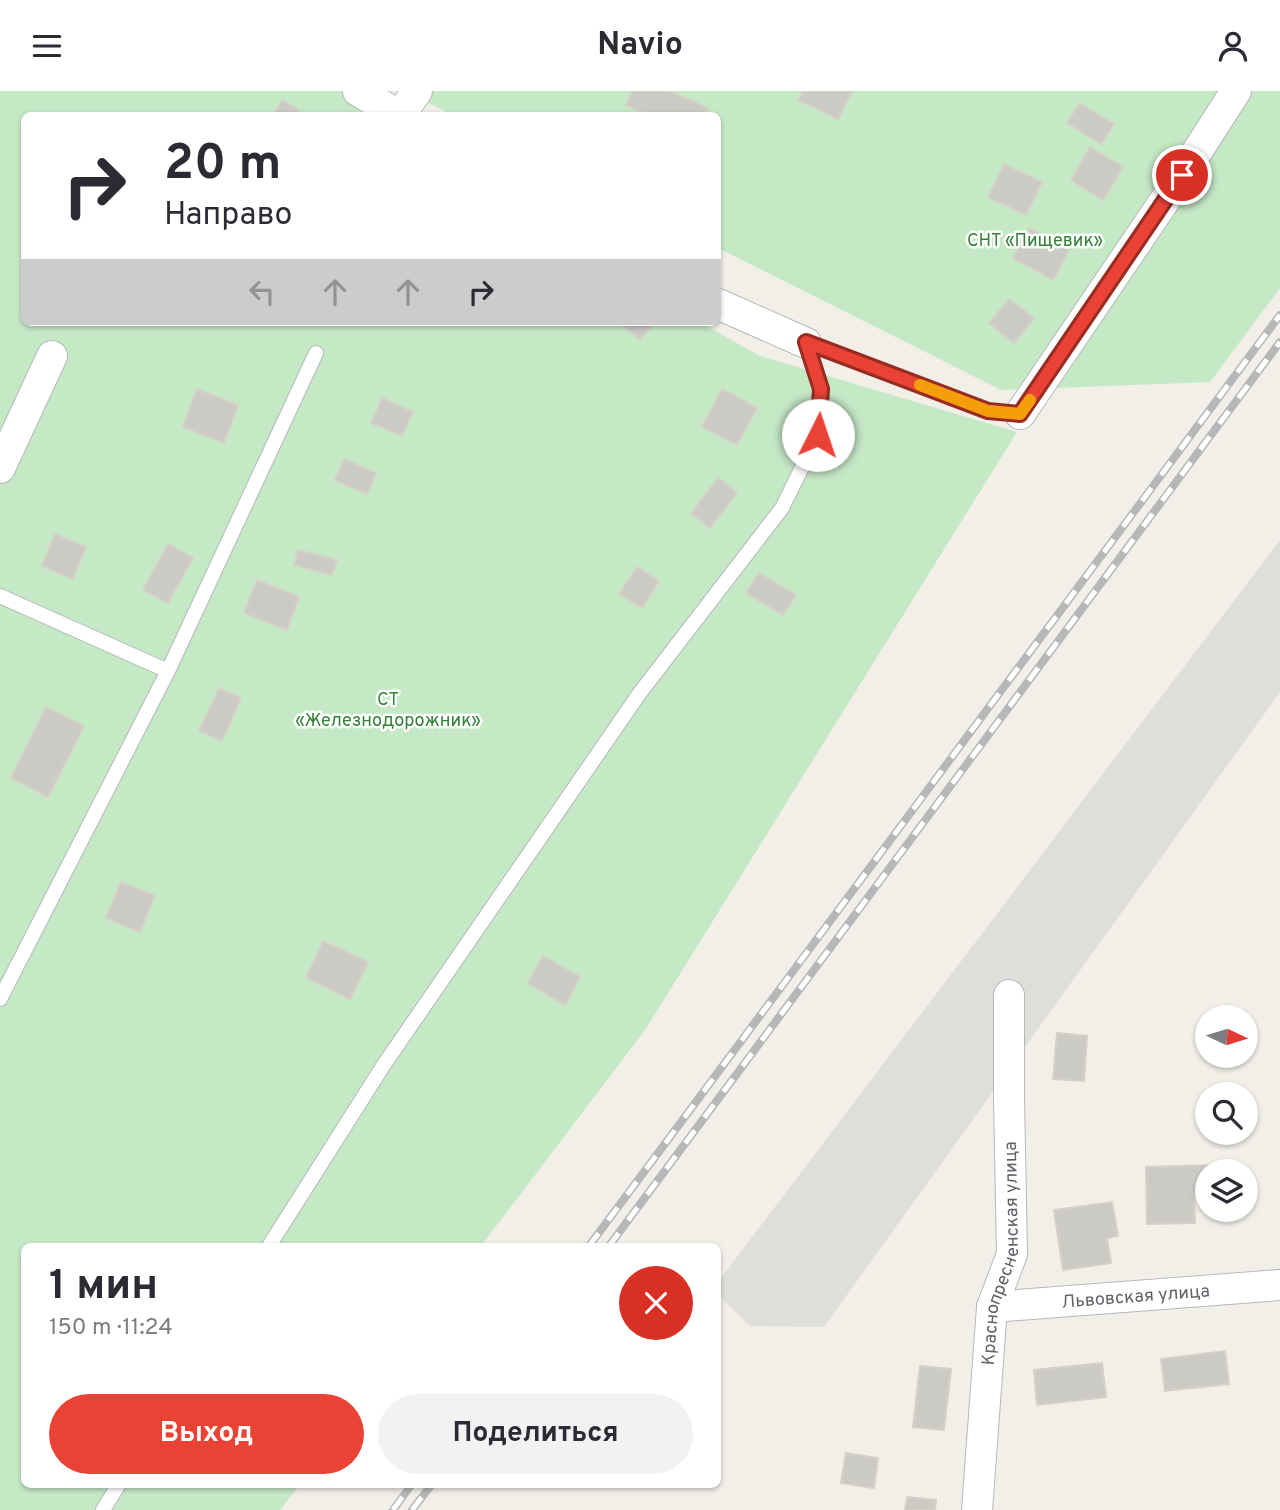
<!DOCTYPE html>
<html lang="ru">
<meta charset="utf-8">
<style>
:root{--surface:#fff;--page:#f2f2f3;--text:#2b2b33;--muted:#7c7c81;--accent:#ea4335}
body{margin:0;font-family:Overpass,sans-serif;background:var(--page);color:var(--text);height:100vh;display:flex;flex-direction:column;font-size:26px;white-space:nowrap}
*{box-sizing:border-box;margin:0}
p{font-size:23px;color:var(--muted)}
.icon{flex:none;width:38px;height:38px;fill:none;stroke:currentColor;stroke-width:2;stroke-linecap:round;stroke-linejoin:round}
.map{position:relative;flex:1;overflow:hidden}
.sheet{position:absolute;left:21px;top:1152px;width:700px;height:245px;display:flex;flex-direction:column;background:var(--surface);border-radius:10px;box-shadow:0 2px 5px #0004}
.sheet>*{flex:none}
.top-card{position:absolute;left:21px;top:21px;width:700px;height:214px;border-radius:10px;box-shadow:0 2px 5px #0004;background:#fff;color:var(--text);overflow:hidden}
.needle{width:46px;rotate:94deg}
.fabs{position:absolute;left:1195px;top:914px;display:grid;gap:14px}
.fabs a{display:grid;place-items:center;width:63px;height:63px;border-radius:50%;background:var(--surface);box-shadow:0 2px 5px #0004;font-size:35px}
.pin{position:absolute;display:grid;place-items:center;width:60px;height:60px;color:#fff;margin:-30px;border:4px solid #fff;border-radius:50%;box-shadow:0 2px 7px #0007}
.me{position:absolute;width:77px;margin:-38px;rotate:4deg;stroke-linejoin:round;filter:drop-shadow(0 0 5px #0008)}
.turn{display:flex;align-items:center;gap:24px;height:147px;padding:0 28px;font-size:32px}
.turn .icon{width:91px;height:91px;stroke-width:2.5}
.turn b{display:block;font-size:49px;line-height:60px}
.lanes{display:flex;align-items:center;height:66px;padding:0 28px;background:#0003;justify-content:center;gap:35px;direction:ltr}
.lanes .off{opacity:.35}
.round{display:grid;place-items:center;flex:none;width:74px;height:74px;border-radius:37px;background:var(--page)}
.head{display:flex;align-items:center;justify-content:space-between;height:119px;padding:0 28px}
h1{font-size:42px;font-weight:700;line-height:52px}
.cta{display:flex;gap:14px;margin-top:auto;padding:14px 28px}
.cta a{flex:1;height:80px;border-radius:42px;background:var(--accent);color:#fff;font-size:28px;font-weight:700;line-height:80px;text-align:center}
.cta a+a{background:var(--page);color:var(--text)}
header{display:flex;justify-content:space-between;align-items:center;height:91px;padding:0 28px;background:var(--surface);font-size:32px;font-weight:700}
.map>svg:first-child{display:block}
.industrial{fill:#e0deda}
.green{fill:#c5e8c5}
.building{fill:#cccac5;stroke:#d6d1c6;stroke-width:2}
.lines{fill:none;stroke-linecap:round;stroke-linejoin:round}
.service-casing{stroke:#b5b8bc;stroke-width:16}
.minor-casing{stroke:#b5b8bc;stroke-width:32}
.service{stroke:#fff;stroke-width:14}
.minor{stroke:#fff;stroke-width:30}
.rail-casing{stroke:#b6b7b8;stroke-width:8}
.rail{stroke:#fff;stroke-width:5;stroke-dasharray:16;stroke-linecap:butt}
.route-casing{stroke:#982c22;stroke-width:18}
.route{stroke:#ea4335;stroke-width:12}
.slow{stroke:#f59e0b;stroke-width:12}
.labels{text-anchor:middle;stroke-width:5;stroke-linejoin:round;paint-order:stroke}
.park-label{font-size:18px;fill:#348238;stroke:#fff}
.street-label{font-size:18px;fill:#5f6368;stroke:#fff}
</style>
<header><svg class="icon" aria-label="menu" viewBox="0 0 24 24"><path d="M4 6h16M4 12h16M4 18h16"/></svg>Navio<svg class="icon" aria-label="person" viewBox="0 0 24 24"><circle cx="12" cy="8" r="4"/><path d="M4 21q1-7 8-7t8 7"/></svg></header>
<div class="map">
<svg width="1280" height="1419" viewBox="0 0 1280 1419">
<rect width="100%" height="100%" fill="#f1efe8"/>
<!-- industrial -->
<path class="industrial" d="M1280,449V601L824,1236L750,1235L718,1204V1191Z"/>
<!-- green -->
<path class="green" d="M0,0H376L357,24H24V231H699L760,265L1017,341L645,939L481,1155H24V1393H300L280,1419H0Z
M404,0H1280V197L1210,291L1001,299L718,157V24H453Z"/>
<!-- building -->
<path class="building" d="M632,0H669L708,17L704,24H649L626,14Z
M803,0H852L838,28L798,9Z
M282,9L299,19L296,24H273Z
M1079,12L1114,33L1101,53L1067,32Z
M1090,56L1123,76L1103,109L1071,89Z
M1004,73L1042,91L1026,124L988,106Z
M1030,137L1069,159L1053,189L1013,167Z
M1009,208L1034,227L1014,252L989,232Z
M618,231H655L640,249Z
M197,298L238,314L224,352L183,336Z
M722,298L757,317L737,354L702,336Z
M382,307L413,321L402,345L371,332Z
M344,368L376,382L367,403L335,389Z
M718,387L737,402L710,437L691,422Z
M55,443L86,456L73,488L42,475Z
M168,453L193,467L168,512L143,499Z
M298,459L337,469L332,484L294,474Z
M637,476L659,490L642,517L619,503Z
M759,482L796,504L783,524L746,502Z
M257,489L299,506L287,539L244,522Z
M219,597L241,607L222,650L199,640Z
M46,616L84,635L48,706L11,687Z
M121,791L155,805L140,841L106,827Z
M323,850L368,871L350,908L306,887Z
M543,865L580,886L565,914L528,892Z
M1057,942L1087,945L1084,990L1053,988Z
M1211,1074V1080H1208V1102H1194L1195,1132L1147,1133L1146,1076Z
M1112,1111L1118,1145L1107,1147L1111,1172L1063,1179L1054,1119Z
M1225,1260L1229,1293L1165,1300L1161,1268Z
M1102,1272L1106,1306L1037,1314L1034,1279Z
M920,1275L951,1278L944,1339L913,1336Z
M846,1362L878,1367L874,1397L841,1392Z
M907,1406L936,1409L935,1419H905Z"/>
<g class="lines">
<defs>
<path id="service" d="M806,252L988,320L1020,323
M0,505L168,580
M0,908L168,580L316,262
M269,1155L383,975L639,603L782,417L818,344L821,298L806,252
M103,1419L119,1393"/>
<g id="minor">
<path d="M358,0L398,24"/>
<path d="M400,24L417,0"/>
<path d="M718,213L806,252"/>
<path d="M1020,323L1182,84L1236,0"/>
<path d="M0,377L52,265"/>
<path id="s1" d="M992,1216L1280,1194"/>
<path id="s2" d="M977,1419L992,1216L1012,1163L1009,1006V904"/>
</g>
</defs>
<!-- service casing -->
<use href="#service" class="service-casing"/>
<!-- minor casing -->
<use href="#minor" class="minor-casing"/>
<!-- service -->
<use href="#service" class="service"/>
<!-- minor -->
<use href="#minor" class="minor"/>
<defs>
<path id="rail" d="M589,1155L1280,224
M609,1155L1280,251
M393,1419L412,1393
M412,1419L432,1393"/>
</defs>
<!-- rail casing -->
<use href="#rail" class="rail-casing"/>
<!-- rail -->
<use href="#rail" class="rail"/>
</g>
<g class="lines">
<defs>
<path id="route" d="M818,344L821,298L806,251L988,320L1020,323L1182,84"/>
</defs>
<!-- route casing -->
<use href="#route" class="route-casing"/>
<!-- route -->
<use href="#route" class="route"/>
<!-- slow -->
<path class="slow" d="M920,294L988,320L1020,323L1030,309"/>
</g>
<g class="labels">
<!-- park labels -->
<g class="park-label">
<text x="1035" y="155">СНТ «Пищевик»</text>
<text x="388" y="614">СТ<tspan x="388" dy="21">«Железнодорожник»</tspan></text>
</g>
<!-- street labels -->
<g class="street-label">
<text dy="6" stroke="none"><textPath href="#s2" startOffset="259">Краснопресненская улица</textPath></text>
<text dy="6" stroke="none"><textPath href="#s1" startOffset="144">Львовская улица</textPath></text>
</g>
</g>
</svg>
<div class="fabs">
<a><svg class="needle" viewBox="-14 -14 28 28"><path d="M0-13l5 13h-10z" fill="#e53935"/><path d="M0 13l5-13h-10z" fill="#7c7c81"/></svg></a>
<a><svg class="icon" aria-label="search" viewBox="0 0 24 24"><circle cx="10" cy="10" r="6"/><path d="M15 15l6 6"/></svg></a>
<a><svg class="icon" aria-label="layers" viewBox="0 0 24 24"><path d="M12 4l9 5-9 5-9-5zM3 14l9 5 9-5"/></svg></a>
</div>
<div class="pin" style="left:1182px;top:84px;background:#d93025"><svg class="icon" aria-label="arrive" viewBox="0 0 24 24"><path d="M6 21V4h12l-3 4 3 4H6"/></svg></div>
<svg class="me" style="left:818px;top:344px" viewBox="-20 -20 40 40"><circle r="19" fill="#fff"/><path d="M0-13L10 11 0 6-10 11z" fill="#ea4335"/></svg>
<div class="top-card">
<div class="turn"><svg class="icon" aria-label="right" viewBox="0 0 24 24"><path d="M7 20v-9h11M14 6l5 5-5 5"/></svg><div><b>20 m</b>Направо</div></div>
<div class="lanes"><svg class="icon off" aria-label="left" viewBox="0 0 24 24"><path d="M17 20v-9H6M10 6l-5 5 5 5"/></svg><svg class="icon off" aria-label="ahead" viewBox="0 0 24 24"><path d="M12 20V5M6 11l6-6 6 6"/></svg><svg class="icon off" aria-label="ahead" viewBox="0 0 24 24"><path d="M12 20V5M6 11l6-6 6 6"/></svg><svg class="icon" aria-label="right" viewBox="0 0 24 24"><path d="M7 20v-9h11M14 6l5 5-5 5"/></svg></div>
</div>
<section class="sheet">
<div class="head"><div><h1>1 мин</h1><p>150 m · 11:24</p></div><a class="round" style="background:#d93025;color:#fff"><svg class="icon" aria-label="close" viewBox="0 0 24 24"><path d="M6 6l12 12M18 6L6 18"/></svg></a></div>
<div class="cta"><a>Выход</a><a>Поделиться</a></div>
</section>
</div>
